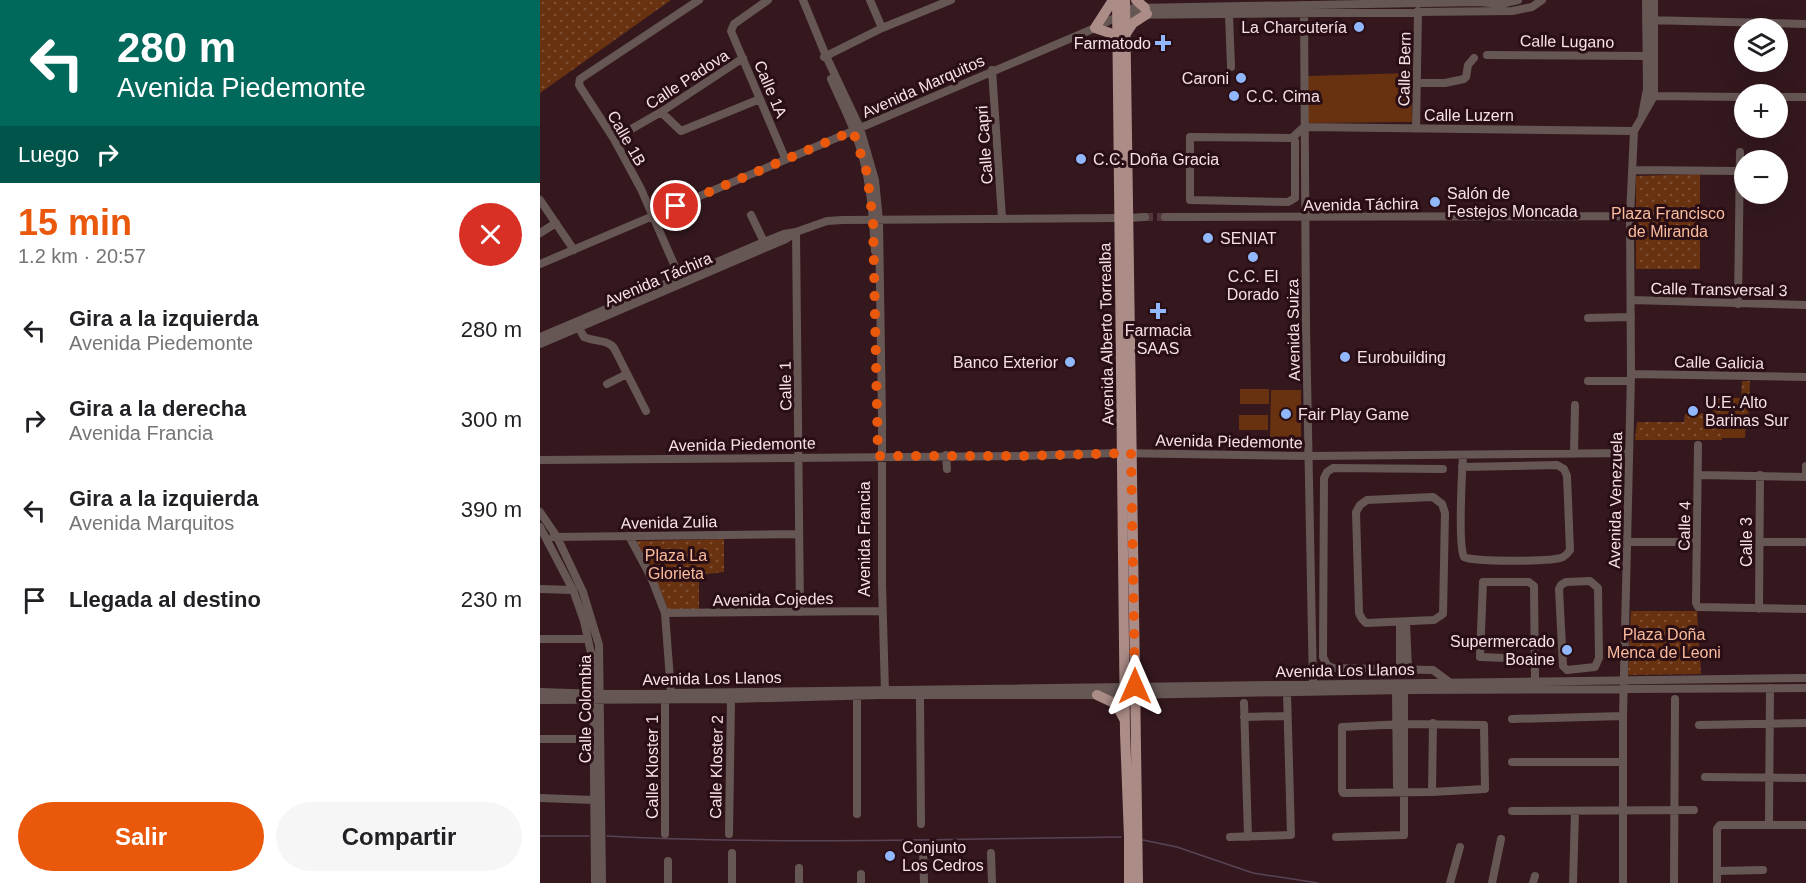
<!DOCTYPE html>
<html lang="es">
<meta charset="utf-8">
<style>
:root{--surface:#fff;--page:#f6f6f6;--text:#202124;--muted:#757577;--accent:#ea580c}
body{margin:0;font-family:Helvetica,sans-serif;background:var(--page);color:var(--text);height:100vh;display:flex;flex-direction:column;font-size:22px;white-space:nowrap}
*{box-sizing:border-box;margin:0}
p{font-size:20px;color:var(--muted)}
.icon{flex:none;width:33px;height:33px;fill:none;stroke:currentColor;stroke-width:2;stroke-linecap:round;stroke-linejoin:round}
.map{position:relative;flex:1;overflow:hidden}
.sheet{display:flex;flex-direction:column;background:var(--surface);width:540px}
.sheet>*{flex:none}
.banner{background:#00695c;color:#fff;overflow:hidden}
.tools{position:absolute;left:1194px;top:18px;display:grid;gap:12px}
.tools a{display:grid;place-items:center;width:54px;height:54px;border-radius:50%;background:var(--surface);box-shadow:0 6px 24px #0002;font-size:30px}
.pin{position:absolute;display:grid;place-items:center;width:51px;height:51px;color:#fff;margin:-26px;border:3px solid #fff;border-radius:50%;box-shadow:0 2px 6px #0007}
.me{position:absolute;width:66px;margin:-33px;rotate:0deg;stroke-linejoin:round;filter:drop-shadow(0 0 4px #0008)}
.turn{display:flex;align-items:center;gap:21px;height:126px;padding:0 18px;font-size:27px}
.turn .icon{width:78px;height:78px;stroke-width:2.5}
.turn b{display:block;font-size:42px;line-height:51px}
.then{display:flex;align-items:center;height:57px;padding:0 18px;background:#0003;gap:12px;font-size:22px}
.round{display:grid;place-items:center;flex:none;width:63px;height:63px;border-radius:32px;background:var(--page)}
.head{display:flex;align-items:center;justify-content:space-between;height:102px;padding:0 18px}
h1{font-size:36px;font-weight:700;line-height:45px;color:var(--accent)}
.cta{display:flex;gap:12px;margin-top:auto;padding:12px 18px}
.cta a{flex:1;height:69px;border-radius:36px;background:var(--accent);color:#fff;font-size:24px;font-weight:700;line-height:69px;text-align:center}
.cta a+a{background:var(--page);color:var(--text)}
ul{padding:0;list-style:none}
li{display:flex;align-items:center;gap:18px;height:90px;padding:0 18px}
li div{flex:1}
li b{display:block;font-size:22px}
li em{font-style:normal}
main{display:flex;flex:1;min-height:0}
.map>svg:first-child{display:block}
.park{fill:url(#park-dots)}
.garden{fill:#683210}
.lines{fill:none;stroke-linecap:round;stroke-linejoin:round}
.stream{stroke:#594456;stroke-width:1.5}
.minor-tunnel{stroke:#51363c;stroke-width:8;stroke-dasharray:8 4;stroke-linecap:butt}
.minor{stroke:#665755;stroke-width:8}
.major{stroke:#ab8c87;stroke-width:10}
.route{stroke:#ea580c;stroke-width:10;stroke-dasharray:0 18}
.poi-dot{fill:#91b8fd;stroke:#290e15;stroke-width:2}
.labels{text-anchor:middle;stroke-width:6;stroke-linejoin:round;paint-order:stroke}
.poi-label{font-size:16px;fill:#f6e1e5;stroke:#290e15;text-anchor:start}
.street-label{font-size:16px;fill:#f6e1e5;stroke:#290e15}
.park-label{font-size:16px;fill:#fabc9c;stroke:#290e15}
</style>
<main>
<section class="sheet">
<div class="banner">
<div class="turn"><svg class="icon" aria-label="left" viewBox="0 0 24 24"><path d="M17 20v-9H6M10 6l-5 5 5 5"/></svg><div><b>280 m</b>Avenida Piedemonte</div></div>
<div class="then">Luego<svg class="icon" aria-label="right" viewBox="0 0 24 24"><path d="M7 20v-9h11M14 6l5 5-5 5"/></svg></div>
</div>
<div class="head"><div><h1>15 min</h1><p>1.2 km · 20:57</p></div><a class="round" style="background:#d93025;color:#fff"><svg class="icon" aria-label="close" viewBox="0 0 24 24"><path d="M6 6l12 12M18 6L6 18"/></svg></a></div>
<ul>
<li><svg class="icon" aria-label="left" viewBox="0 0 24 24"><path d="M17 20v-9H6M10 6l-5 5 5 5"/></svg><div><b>Gira a la izquierda</b><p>Avenida Piedemonte</p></div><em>280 m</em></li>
<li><svg class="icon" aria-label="right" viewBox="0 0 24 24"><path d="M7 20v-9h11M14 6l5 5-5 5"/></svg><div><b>Gira a la derecha</b><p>Avenida Francia</p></div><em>300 m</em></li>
<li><svg class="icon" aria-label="left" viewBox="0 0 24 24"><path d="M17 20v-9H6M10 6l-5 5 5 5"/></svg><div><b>Gira a la izquierda</b><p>Avenida Marquitos</p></div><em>390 m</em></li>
<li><svg class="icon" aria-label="arrive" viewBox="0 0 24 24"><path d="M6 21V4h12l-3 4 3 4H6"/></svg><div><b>Llegada al destino</b></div><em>230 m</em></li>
</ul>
<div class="cta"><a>Salir</a><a>Compartir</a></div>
</section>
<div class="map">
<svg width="1266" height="883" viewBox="0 0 1266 883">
<defs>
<pattern id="park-dots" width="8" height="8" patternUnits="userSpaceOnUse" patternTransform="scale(1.5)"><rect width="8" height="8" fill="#683210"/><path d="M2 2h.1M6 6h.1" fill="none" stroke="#7e4f33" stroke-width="1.8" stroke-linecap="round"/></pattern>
</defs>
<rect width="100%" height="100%" fill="#34181e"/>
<!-- park -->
<path class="park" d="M0,0H131L0,93Z
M1160,174V269H1096V176Z
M1202,381H1210L1208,422L1182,421V440H1095L1097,422H1144L1145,414L1171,413L1172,398H1201Z
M184,539V572L159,575V609H128L114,575L96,541Z
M1091,611H1157L1161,674L1088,675Z"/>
<!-- garden -->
<path class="garden" d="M871,73L872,122L768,123V76Z
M700,389H729V404H700Z
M731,390H761V439H730Z
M699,415H728V430H699Z
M1182,421L1206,422L1205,438H1182Z"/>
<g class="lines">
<!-- stream -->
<path class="stream" d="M0,836H49
M67,836C238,845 410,839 581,837
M603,840L637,847L713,873L778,883"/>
<!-- minor-tunnel -->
<path class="minor-tunnel" d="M605,217H625"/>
<!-- minor -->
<path class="minor" d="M228,0L194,24L191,31L245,158
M263,0L286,56L320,128L335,180L339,221L342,420V584L345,692
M330,0L342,28
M764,5L766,326L773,687
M581,10L596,8L938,2L961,4L978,0
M689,14L691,67
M1106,20L1266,24
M947,55L1107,56
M284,57L342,28L411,0
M452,70L462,218
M291,79C301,102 314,126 321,151C331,183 333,218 335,251
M877,83H905L924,79L926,77L928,65L934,58
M1114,96L1204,97
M1238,97H1266
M121,112L141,131L220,99
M1102,115L1107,89L1106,0
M876,129L878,11
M752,138L755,141V198L748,202L650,200V137L752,138L764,127L1094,131
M74,139L121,112L203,58
M1092,170L1199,171
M0,200L34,250
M211,215L224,242
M625,217L1090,216
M587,218L605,217
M0,233L16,223
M0,264L555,28L580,15L972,11L992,7L1002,0
M140,278L101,189L74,139L39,85L40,79L159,0
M1092,300L1266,305
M1198,304L1200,152
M1048,318L1091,317
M39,328L44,337C54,342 67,339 74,348L106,411
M0,337L224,242L244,234L256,232L246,239L0,344
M1091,374L1266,377
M1048,381H1091
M67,384L87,374
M1158,445L1156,603L1158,607L1266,609
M1034,454L1035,405
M406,455L407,469
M0,460L481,456L577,453L769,456L1089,453
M922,467L1017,465L1024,469L1027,476L1030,550C1028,553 1027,555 1023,557C1014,562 931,562 924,557C918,545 922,473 923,455
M903,469L793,468L787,472L784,478L783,657L787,665L793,668L893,670L909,682
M1158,475L1266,477
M1266,477V466
M893,497L902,504L905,513L903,614L894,620L826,623L822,619L819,613L816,512L820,505L827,500Z
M0,512L17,537L43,592L59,645L62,883
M0,527L33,590L44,621L53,662L55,883
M89,536L111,577L125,613L131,693
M13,537L259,534
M1088,542H1157
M1220,542H1266
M1026,582L1050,581L1058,588L1059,658L1055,667L1027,670L1023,666L1019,589L1021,585Z
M0,589L33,590
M1219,609L1220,475
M260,612L256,232L287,221L303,220L579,218
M125,613L342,611
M860,622V669
M866,622L868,669
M0,639H48
M995,659L940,657L943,582H989L994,586L995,680
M856,691L857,786L862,793
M0,692L60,694L1266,678
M380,695L381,824
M317,696V814
M0,700L191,699L340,695H585L864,690L1266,688
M704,703L708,837
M704,717L747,716
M972,719L1083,716
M864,724L944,725L945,789L892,792L803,793L802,790V727Z
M1159,725L1266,723
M0,739H52
M972,762H1083
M1165,777L1266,778
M892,792L893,723
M0,798L54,800
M972,811L1154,810
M1229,825L1230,688
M125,834V700
M189,834L191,699
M690,837L751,835L747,693
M796,837L864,835V690
M383,851L384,883
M192,853V883
M451,853L452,883
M128,861V883
M259,868V883
M1177,871L1223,870
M321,874V883
M910,883L920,847
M952,883L961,839
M993,883L995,876
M1033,883L1035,812
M1083,883V716L1091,374L1090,216L1094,131L1114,96V0
M1134,883L1135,699
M1177,883V829L1180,825H1266"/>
<!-- major -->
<path class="major" d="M573,0L555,28L570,33L576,44
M577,0L583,556L585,733L589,837V883
M585,0L598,883
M596,0L605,8
M585,35L593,23L607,14
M557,695L576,704L584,719"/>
</g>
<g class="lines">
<!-- route -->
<path class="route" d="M136,206L313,131L327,173L333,221L338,456H481L591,453L595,686"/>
</g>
<!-- markers -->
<g class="poi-dot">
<circle cx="819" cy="27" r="6"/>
<path d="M620 34h6v6h6v6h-6v6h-6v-6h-6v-6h6z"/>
<circle cx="701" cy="78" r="6"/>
<circle cx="694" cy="96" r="6"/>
<circle cx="541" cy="159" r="6"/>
<circle cx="895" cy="202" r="6"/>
<circle cx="668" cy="238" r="6"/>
<circle cx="713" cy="257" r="6"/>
<path d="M615 302h6v6h6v6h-6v6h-6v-6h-6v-6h6z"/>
<circle cx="805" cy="357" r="6"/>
<circle cx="530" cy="362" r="6"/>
<circle cx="1153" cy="411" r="6"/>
<circle cx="746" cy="414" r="6"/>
<circle cx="1027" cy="650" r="6"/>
<circle cx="350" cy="856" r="6"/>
</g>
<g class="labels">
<!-- poi labels -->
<g class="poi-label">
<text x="807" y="33" text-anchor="end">La Charcutería</text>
<text x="611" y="49" text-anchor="end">Farmatodo</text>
<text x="689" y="84" text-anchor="end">Caroni</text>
<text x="706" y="102">C.C. Cima</text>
<text x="553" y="165">C.C. Doña Gracia</text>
<text x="907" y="199">Salón de<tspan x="907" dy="18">Festejos Moncada</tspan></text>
<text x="680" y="244">SENIAT</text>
<text x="713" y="282" text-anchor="middle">C.C. El<tspan x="713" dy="18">Dorado</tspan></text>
<text x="618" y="336" text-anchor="middle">Farmacia<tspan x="618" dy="18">SAAS</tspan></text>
<text x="817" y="363">Eurobuilding</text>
<text x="518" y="368" text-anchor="end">Banco Exterior</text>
<text x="1165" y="408">U.E. Alto<tspan x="1165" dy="18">Barinas Sur</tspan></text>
<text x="758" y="420">Fair Play Game</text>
<text x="1015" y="647" text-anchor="end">Supermercado<tspan x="1015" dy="18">Boaine</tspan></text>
<text x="362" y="853">Conjunto<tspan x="362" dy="18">Los Cedros</tspan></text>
</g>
<!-- street labels -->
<g class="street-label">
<text transform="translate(1027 41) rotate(1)" y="6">Calle Lugano</text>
<text transform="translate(864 69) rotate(-89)" y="6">Calle Bern</text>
<text transform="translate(147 79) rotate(-33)" y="6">Calle Padova</text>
<text transform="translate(383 86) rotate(-24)" y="6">Avenida Marquitos</text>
<text transform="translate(231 89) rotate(67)" y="6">Calle 1A</text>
<text x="929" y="121">Calle Luzern</text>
<text transform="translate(87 138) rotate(60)" y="6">Calle 1B</text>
<text transform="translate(444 145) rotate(-94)" y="6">Calle Capri</text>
<text transform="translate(821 204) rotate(-1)" y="6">Avenida Táchira</text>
<text transform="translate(118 279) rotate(-23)" y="6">Avenida Táchira</text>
<text transform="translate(1179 289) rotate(1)" y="6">Calle Transversal 3</text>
<text transform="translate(753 330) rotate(-91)" y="6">Avenida Suiza</text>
<text transform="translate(566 334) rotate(-91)" y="6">Avenida Alberto Torrealba</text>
<text transform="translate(1179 362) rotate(1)" y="6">Calle Galicia</text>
<text transform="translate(245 386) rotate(-91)" y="6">Calle 1</text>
<text transform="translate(689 441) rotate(1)" y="6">Avenida Piedemonte</text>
<text transform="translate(202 444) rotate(-1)" y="6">Avenida Piedemonte</text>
<text transform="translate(1075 500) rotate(-89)" y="6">Avenida Venezuela</text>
<text transform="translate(129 522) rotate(-1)" y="6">Avenida Zulia</text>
<text transform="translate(1144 526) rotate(-89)" y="6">Calle 4</text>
<text transform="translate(324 539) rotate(-90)" y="6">Avenida Francia</text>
<text transform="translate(1206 542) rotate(-90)" y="6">Calle 3</text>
<text transform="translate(233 599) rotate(-1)" y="6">Avenida Cojedes</text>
<text transform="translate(805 670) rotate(-1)" y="6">Avenida Los Llanos</text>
<text transform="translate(172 678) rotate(-1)" y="6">Avenida Los Llanos</text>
<text transform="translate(45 709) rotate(-90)" y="6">Calle Colombia</text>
<text transform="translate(112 767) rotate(-90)" y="6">Calle Kloster 1</text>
<text transform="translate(176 767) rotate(-89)" y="6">Calle Kloster 2</text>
</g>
<!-- park labels -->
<g class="park-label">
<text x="1128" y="219">Plaza Francisco<tspan x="1128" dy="18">de Miranda</tspan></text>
<text x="136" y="561">Plaza La<tspan x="136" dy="18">Glorieta</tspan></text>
<text x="1124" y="640">Plaza Doña<tspan x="1124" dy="18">Menca de Leoni</tspan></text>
</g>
</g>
</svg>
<div class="tools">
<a><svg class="icon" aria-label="layers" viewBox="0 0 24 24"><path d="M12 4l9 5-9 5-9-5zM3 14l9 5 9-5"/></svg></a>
<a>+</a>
<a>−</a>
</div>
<div class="pin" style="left:136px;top:206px;background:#d93025"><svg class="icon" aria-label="arrive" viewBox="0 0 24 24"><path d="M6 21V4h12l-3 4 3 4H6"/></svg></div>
<svg class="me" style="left:595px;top:686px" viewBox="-20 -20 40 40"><path d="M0-17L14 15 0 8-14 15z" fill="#ea580c" stroke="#fff" stroke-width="4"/></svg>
</div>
</main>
